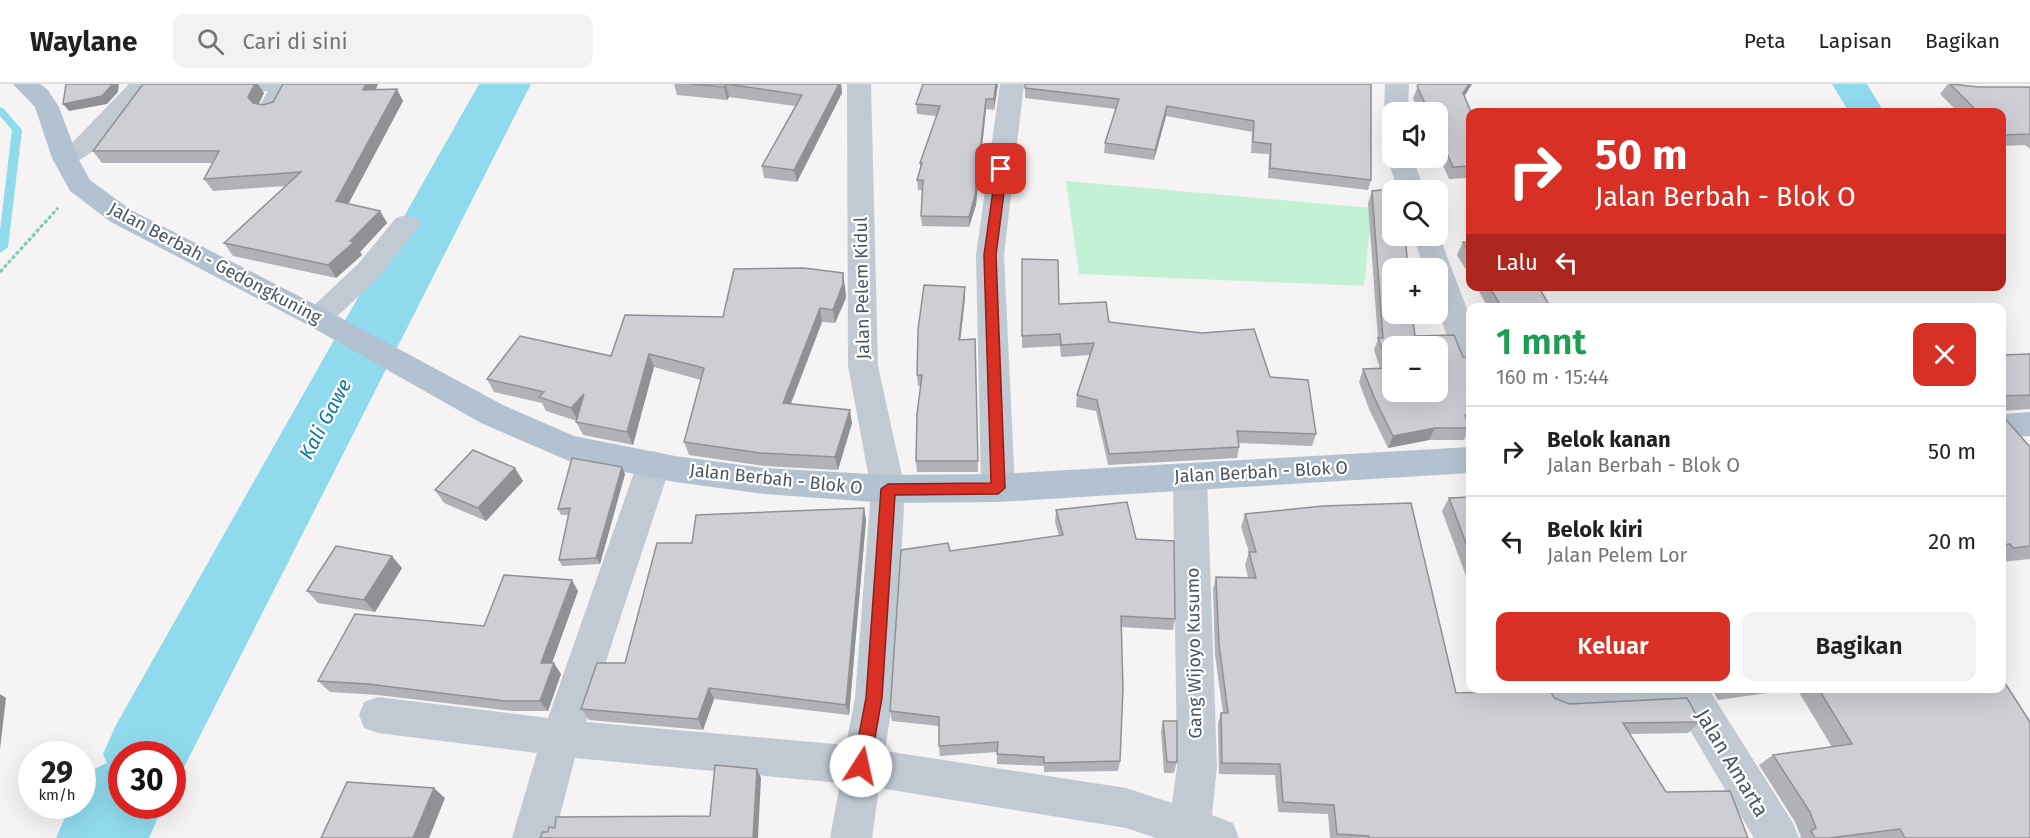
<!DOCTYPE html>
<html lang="id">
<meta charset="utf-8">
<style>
:root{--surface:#fff;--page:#f2f2f2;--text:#202124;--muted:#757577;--line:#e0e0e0;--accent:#d93025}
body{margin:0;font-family:"Fira Sans",sans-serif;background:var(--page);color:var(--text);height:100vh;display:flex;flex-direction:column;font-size:22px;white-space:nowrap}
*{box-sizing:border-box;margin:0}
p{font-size:20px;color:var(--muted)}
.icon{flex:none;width:33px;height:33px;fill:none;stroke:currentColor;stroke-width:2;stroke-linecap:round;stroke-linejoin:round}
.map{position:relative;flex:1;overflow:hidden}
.details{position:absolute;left:1466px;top:219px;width:540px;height:390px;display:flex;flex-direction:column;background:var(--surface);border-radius:12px;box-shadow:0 6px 24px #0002}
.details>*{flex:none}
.guide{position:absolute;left:1466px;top:24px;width:540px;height:183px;border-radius:12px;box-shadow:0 6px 24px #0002;background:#d93025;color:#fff;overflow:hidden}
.fabs{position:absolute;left:1382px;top:18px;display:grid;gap:12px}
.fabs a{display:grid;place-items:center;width:66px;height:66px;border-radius:12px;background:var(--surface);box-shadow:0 6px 24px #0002;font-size:30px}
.speed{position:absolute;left:18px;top:657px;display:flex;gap:12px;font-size:30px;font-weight:700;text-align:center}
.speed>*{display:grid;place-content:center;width:78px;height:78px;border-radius:50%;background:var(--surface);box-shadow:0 6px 24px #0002;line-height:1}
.speed small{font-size:15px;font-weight:400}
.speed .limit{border:9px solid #d22;background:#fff;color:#111}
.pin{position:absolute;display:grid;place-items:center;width:51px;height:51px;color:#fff;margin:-26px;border-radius:12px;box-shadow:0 3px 9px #0006}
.me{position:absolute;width:66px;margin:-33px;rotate:10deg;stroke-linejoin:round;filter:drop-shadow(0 0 4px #0008)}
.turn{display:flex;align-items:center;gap:21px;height:126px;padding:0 30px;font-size:27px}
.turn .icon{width:78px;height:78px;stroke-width:2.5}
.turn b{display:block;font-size:42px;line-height:51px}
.then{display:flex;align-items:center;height:57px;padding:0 30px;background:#0003;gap:12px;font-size:22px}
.round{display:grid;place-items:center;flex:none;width:63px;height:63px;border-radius:12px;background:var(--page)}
.overview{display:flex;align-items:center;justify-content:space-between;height:102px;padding:0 30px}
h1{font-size:36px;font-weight:600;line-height:45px;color:#1e9e55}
.action{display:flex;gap:12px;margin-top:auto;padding:12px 30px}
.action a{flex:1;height:69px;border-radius:12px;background:var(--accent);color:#fff;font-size:24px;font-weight:600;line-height:69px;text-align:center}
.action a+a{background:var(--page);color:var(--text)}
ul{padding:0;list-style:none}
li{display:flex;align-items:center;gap:18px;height:90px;padding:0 30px;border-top:2px solid var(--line)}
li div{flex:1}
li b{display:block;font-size:22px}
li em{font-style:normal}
header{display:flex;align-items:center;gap:36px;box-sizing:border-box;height:84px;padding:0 30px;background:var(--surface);border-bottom:2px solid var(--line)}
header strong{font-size:28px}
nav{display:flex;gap:33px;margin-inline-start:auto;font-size:21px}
.search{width:420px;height:54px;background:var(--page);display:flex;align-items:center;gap:15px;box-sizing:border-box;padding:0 21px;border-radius:12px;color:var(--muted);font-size:22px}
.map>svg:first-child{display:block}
.green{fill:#c3f1d5}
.water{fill:#90daee}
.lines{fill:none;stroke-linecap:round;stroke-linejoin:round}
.stream{fill:#90daee;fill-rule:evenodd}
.river{fill:#90daee;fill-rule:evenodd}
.path{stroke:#7ad0a6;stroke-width:3;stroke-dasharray:4 2;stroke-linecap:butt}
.minor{fill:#c1cad2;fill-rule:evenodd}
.major{fill:#b3c2d1;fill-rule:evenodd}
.wall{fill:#b0b2b7}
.shaded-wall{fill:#909195}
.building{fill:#cdcfd5;stroke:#909195;stroke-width:1.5;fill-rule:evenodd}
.route{fill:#d93025;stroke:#8d1f18;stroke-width:1.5}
.labels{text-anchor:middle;stroke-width:4.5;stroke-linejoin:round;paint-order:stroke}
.street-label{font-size:18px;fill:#4a5661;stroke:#fff}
.water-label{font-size:20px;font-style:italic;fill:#0c7c9b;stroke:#fff}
.near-street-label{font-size:21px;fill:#4a5661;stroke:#fff}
</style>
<header>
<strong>Waylane</strong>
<div class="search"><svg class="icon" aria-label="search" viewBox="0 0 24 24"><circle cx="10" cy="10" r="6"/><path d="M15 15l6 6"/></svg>Cari di sini</div>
<nav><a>Peta</a><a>Lapisan</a><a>Bagikan</a></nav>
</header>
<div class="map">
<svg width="2030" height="754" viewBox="0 0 2030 754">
<rect width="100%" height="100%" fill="#f5f3f3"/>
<!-- green -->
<path class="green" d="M1066,97L1372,124L1364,202L1079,190Z"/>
<!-- water -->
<path class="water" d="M1832,0H1867L1884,28H1849Z"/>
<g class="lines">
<!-- stream -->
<path class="stream" d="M0,23L3,24L22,46L8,163L0,169V146L12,46L0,32Z"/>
<!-- river -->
<path class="river" d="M479,0H531L176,699L172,700V670H122V722H163L149,754H56L70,722H82C82,697 83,689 107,679L103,670L116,641Z"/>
<!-- path -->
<path class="path" d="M0,188L58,124"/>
<!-- minor -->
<path class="minor" d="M129,0H296L279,29L270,31L261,29L258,24L268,7H149C128,29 88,88 56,80L52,74L56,68L73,58Z
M847,0H871L878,282L905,405L893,614L885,667L1126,704L1172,719L1177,683L1173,393L1178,384L1190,380L1202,384L1207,393L1217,683L1212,731L1233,739L1239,754H1156L1126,744L879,704L872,754H830L840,699L575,674L554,754H512L537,669L378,649L364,644L359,631L364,618L378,613L548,634L637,380L642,371L654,367L666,371L671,380L586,638L846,661L855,614L871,405L848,282Z
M1000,0H1024L1004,171L1015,404L1010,414L998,418L986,414L981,404L976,171Z
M1385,0H1409L1408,28H1392V34L1387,33L1384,28Z
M1391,68L1392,74H1413L1424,106H1398L1387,74Z
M406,131L416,134L420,140L378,194L328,241L318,245L308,241L303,234L308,227L358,180L396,134Z
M1437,146L1470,233V287L1459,284L1455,276L1437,223V184H1424L1413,152H1437Z
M1543,604H1708L1793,739L1799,754H1754L1676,623L1559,629L1545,623L1540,611Z"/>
<!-- major -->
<path class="major" d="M13,0H40L48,6L59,23L78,74L90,96L131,126L328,227L503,321L574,352L675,372L764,384L888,391L998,390L1470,363V389L998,418L888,419L764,410L675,398L569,377L481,339L308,241L111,138L70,107L52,74L35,23Z
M2030,328V352L2001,354V330Z"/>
</g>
<!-- wall -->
<path class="wall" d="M378,0L376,5L403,17L348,120L380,127L387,139L360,168L362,171L336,194L233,172L224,159L285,102L213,107L204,95L212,79H102L93,67L264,9L259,20L263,21Z
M674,0H841L842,9L797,98L764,94L762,82L795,22L729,13L727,16L677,11Z
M923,0H998L994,26L986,25L976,121L969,143L922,142L921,132L922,106H918L917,96L920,85V79L936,32L917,30L916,20Z
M1025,0H1371V96L1368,106L1268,94L1269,70L1251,69L1252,48L1166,32L1154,76L1104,69L1105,59L1116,25L1025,14Z
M1419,0H1472L1464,12L1470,28V94L1449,95L1437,68V28H1420L1413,14Z
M1948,0H1957L1979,3H2030V65L2025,61L2001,62V28H1958L1940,10Z
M1372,107L1415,252L1463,273L1470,274V343L1464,356H1429L1388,364L1369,325L1359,298L1363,285L1380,284L1374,266L1378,255L1368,119Z
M1463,158L1470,159V192L1457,171Z
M1022,175L1059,220L1109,238L1270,293L1316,350L1312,362L1239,359V363L1237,374L1108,381L1096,327L1076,323L1077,311L1090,271L1061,273L1060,262L1022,264Z
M1476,202H1538L1551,224H1488Z
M845,203L846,214L835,239L822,238L791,320L852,339L838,386L764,382L689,371L684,358L701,296L654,283L633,361L583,351L576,338L577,337L546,327L542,319L494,308L487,295L611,272L723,233Z
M965,203V214L960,256L975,255L978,388H917L916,377L921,302H918L917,291Z
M2030,270V325L2001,327V271Z
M2001,330L2030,363V475L2001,478Z
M625,390L600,480L562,482L559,476L569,431H561L558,425Z
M523,397L486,437L444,419L435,406Z
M1470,413V503L1442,427L1449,414Z
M864,424L866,436L849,631L714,615L703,646L589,636L581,625L625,579L692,459Z
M1056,426L1136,455L1175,535L1173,546L1121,543L1120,677L1118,687L1044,688V682L997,680V668L940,672L939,662V642L892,637L890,627L950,467L1059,452L1055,438Z
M1245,430L1456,609L1508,608L1507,604H1549L1554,614L1569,620L1700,638L1688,649L1630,650L1666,708L1748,754H1330L1328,730L1278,728L1275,691L1219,690L1218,640L1221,629H1223L1215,571L1213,505L1216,493H1248L1245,481L1249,468L1241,443Z
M402,484L375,528L318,519L307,507Z
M578,507L552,579L561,590L548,627H513L378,611L330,608L318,597L484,542Z
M1711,604H2001L2030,754H1799L1801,753L1795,738L1759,681L1773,671L1832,663L1797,605L1718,616Z
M1163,637L1177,678L1174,689H1164L1161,647Z"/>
<!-- shaded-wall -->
<path class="shaded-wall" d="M113,0H119L118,8L107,20L69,27L63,20Z
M255,0H258L264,9L256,25L248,13Z
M366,0H378L370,18L363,6Z
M726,0L729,13L727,16L724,3Z
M839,0H841L842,9L797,98L794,86Z
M996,0H998L994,26V15Z
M1469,0H1472L1459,21L1463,9Z
M397,5L403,17L343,130L336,117Z
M986,15V25L976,121L969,143V133Z
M1167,22L1166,32L1154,76L1155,66Z
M380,127L387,139L360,168L362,171L336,194L328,181L350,157Z
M843,189L845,203L846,214L835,239L833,226Z
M965,203V214L959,267V256Z
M820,224L822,238L786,332L783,319Z
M649,270L654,283L633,361L627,348Z
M584,310L578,337L571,324Z
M850,326L852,339L838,386L835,373Z
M1435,344L1429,356L1388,364L1393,352Z
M622,383L625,390L600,480L596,474Z
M515,384L523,397L486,437L478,424Z
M864,424L866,436L849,631L846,621Z
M392,472L402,484L375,528L364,516Z
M572,496L578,507L548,590L541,579Z
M554,579L561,590L548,627L540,617Z
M709,604L714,615L703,646L698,635Z
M0,610L6,614L0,665Z
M757,685L761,694L758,754H753Z
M434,704L445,714L429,754H413Z"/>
<!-- building -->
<path class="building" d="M66,0H113L102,12L63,20Z
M143,0H255L248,13L253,19L263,21L273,18L283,0H366L363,6L397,5L336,117L380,127L350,157L354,158L328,181L224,159L301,88L204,95L219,67H93Z
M691,0H839L794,86L762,82L802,11L726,0L724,3Z
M923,0H996L994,15H986L975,111L969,133L921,132L923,96H917L922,79H920L940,22L916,20Z
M1025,0H1371V96L1270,84L1271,60L1253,58L1254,37L1167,22L1155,66L1105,59L1119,15L1025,4Z
M1419,0H1469L1463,9L1471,28H1470V82L1453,83L1437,47V28H1429L1417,2Z
M1950,0L1979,3H2030V50L2001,51V28H1978Z
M1400,104V106H1392V152H1405L1408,184H1392V230H1412L1415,252L1454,251L1463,273L1470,274V331H1465L1470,344H1435L1393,352L1374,313L1363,285L1389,284L1378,254H1383L1372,107ZM1392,262H1437V308H1392Z
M1463,158L1470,159V171Z
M1022,175L1058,176L1059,220L1106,218L1109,238L1202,249L1254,245L1270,293L1308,296L1316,350L1237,347L1239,363L1109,370L1097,316L1077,311L1094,259L1061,261L1060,250L1022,252Z
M804,184L843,189V200L833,226L820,224L783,319L850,326L835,373L760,369L684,358L704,284L649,270L627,348L576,338L584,310L571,324L539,313L544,308L487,295L520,252L611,272L625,231L723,233L734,185Z
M924,201L965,203L959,256L975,255L978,377H916L917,330L922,291H917L918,246Z
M1489,202H1538L1551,224H1502Z
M2030,270V311L2001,312V271Z
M2001,330L2030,363V462L2013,464L2010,460L2001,461Z
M473,366L515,384L478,424L435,406Z
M572,374L622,383L596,474L559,476L570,424L558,425Z
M1470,413V470L1449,414Z
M1127,418L1136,455L1174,457L1175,535L1121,532L1123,605L1120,677L1044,679V673L997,670L998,658L939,662V633L890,627L901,466L948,459L950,467L1063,451L1056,426Z
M1411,419L1456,609L1521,607L1520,604H1549L1554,614L1569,620L1687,614L1700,638L1623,639L1666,708L1730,707L1748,754H1369V752L1337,750L1334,721L1283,718L1280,680L1222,679L1221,629H1228L1219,560L1216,493L1256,494L1249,468H1256L1245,430L1323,422Z
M864,424L846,621L709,604L698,635L581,625L597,579H625L657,459H692L696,431Z
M336,462L392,472L364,516L307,507Z
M504,491L572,496L541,579H554L540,617H505L368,600L318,597L355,530L484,542Z
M2001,593L2030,638V754H1905L1900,745L1829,754H1815L1811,747L1816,744L1810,728L1773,671L1852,660L1818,604H2001Z
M1163,637H1177V678H1167Z
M715,681L757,685L753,754H540L543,748H548L549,743L555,744L556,733L710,732Z
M347,698L434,704L413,754H321Z"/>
<!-- route -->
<path class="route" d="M1001,82L1007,85L996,171L1005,404L998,410L895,411L882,614L870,682L867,687L861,690L856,687L853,682L866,614L881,405L888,400L991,399L984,171L996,85Z"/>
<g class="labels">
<!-- street labels -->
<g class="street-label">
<text transform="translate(215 179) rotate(28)" y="6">Jalan Berbah - Gedongkuning</text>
<text transform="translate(862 204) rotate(-91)" y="6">Jalan Pelem Kidul</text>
<text transform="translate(1261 388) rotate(-3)" y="6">Jalan Berbah - Blok O</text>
<text transform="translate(776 395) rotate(6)" y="6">Jalan Berbah - Blok O</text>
<text transform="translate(1194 569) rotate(-91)" y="6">Gang Wijoyo Kusumo</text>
</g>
<!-- water labels -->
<g class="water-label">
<text transform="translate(325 335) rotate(-62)" y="7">Kali Gawe</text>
</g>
<!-- near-street labels -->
<g class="near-street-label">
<text transform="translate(1732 679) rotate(59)" y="7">Jalan Amarta</text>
</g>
</g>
</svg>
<div class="fabs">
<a><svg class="icon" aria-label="sound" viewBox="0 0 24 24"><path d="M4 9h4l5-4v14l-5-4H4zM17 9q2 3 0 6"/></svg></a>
<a><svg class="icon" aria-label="search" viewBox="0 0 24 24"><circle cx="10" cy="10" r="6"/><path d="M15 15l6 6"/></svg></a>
<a>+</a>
<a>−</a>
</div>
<div class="speed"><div>29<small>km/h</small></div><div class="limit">30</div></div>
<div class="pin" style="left:1001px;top:85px;background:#d93025"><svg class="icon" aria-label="arrive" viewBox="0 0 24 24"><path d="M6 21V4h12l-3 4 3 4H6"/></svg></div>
<svg class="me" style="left:861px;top:682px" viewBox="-20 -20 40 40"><circle r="19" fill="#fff"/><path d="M0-13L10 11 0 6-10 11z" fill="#d93025"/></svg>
<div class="guide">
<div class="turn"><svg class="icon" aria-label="right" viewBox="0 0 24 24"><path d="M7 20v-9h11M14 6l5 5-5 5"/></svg><div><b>50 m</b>Jalan Berbah - Blok O</div></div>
<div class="then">Lalu<svg class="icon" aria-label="left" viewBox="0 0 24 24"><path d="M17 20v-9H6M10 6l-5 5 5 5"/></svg></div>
</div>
<section class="details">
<div class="overview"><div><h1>1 mnt</h1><p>160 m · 15:44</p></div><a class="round" style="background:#d93025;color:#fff"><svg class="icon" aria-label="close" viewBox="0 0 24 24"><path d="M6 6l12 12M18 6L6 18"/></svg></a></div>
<ul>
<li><svg class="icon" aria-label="right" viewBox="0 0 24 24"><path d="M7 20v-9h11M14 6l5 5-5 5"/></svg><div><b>Belok kanan</b><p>Jalan Berbah - Blok O</p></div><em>50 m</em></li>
<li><svg class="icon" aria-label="left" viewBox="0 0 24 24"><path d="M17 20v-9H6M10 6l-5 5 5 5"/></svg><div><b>Belok kiri</b><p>Jalan Pelem Lor</p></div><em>20 m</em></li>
</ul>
<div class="action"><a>Keluar</a><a>Bagikan</a></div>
</section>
</div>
